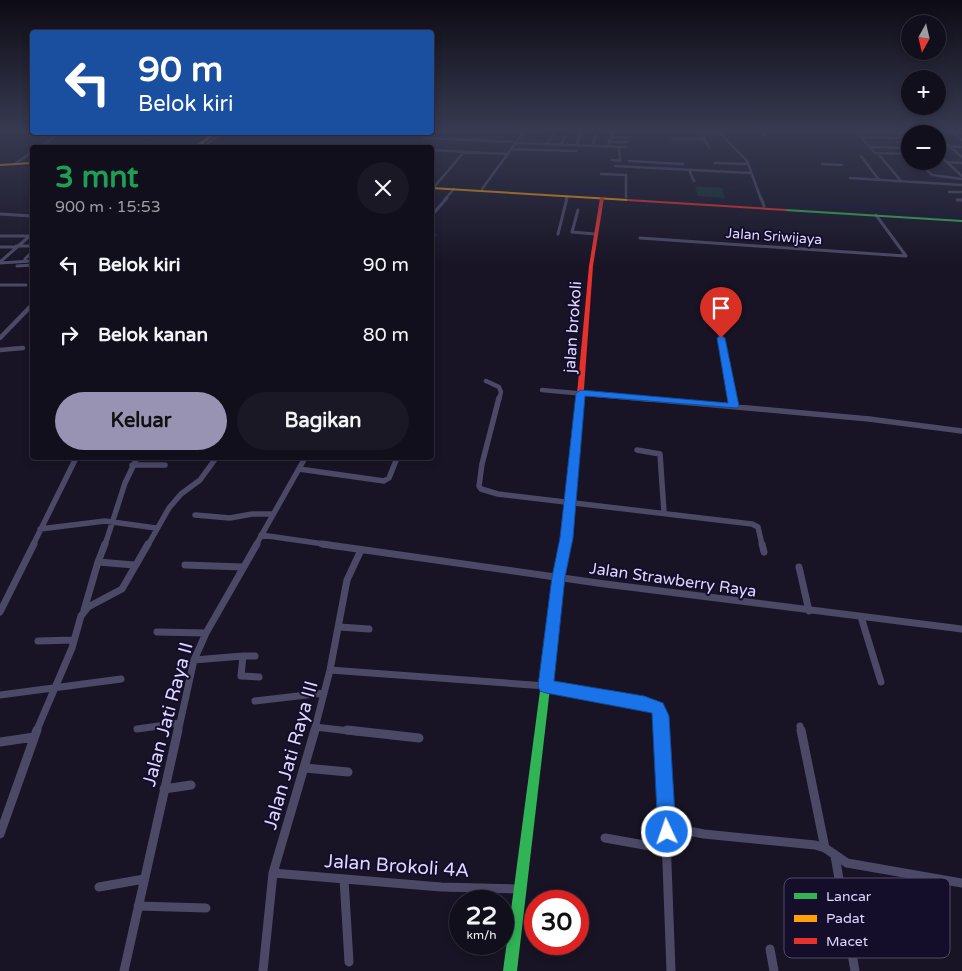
<!DOCTYPE html>
<html lang="id">
<meta charset="utf-8">
<style>
:root{--surface:#120f1c;--page:#1b1825;--text:#f1f3f6;--muted:#9c9ca3;--line:#312f3b;--accent:#9993b3}
body{margin:0;font-family:"Varela Round",sans-serif;background:var(--page);color:var(--text);height:100vh;display:flex;flex-direction:column;font-size:19px;white-space:nowrap}
*{box-sizing:border-box;margin:0}
p{font-size:16px;color:var(--muted)}
.icon{flex:none;width:28px;height:28px;fill:none;stroke:currentColor;stroke-width:2;stroke-linecap:round;stroke-linejoin:round}
.map{position:relative;flex:1;overflow:hidden}
.details{position:absolute;left:30px;top:145px;width:404px;height:315px;display:flex;flex-direction:column;background:var(--surface);border-radius:5px;box-shadow:0 2px 8px #0003,0 0 0 1px var(--line)}
.details>*{flex:none}
.banner{position:absolute;left:30px;top:30px;width:404px;height:105px;border-radius:5px;box-shadow:0 2px 8px #0003,0 0 0 1px var(--line);background:#1a4fa0;color:#fff;overflow:hidden}
.needle{width:32px;rotate:188deg}
.fabs{position:absolute;left:901px;top:15px;display:grid;gap:10px}
.fabs a{display:grid;place-items:center;width:45px;height:45px;border-radius:50%;background:var(--surface);box-shadow:0 2px 8px #0003,0 0 0 1px var(--line);font-size:25px}
.speed{position:absolute;left:449px;top:890px;display:flex;gap:10px;font-size:25px;font-weight:700;text-align:center}
.speed>*{display:grid;place-content:center;width:65px;height:65px;border-radius:50%;background:var(--surface);box-shadow:0 2px 8px #0003,0 0 0 1px var(--line);line-height:1}
.speed small{font-size:12px;font-weight:400}
.speed .limit{border:8px solid #d22;background:#fff;color:#111}
.pin{position:absolute;display:grid;place-items:center;width:42px;height:42px;color:#fff;margin:-51px -21px;border-radius:50% 50% 50% 0;rotate:-45deg;box-shadow:0 0 5px #0007}
.pin .icon{rotate:45deg}
.me{position:absolute;width:55px;margin:-28px;rotate:357deg;stroke-linejoin:round;filter:drop-shadow(0 0 4px #0008)}
.turn{display:flex;align-items:center;gap:18px;height:105px;padding:0 25px;font-size:22px}
.turn .icon{width:65px;height:65px;stroke-width:2.5}
.turn b{display:block;font-size:35px;line-height:42px}
.round{display:grid;place-items:center;flex:none;width:52px;height:52px;border-radius:26px;background:var(--page)}
.overview{display:flex;align-items:center;justify-content:space-between;height:85px;padding:0 25px}
h1{font-size:30px;font-weight:700;line-height:38px;color:#1e9e55}
.button{display:flex;gap:10px;margin-top:auto;padding:10px 25px}
.button a{flex:1;height:58px;border-radius:30px;background:var(--accent);color:#111;font-size:20px;font-weight:700;line-height:58px;text-align:center}
.button a+a{background:var(--page);color:var(--text)}
ul{padding:0;list-style:none}
li{display:flex;align-items:center;gap:15px;height:70px;padding:0 25px}
li div{flex:1}
li b{display:block;font-size:19px}
li em{font-style:normal}
.map>svg:first-child{display:block}
.green{fill:#113133}
.lines{fill:none;stroke-linecap:round;stroke-linejoin:round}
.stream{stroke:#071b48;stroke-width:1}
.street-far5{stroke:#4b4966;stroke-width:2.5}
.street-far4{stroke:#4b4966;stroke-width:3}
.street-far3{stroke:#4b4966;stroke-width:4.5}
.street-far2{stroke:#4b4966;stroke-width:5.5}
.street-far1{stroke:#4b4966;stroke-width:7}
.street{stroke:#4b4966;stroke-width:9}
.fast{fill:#30b455;fill-rule:evenodd}
.slow{fill:#ff9f0a;fill-rule:evenodd}
.jam{fill:#e5322d;fill-rule:evenodd}
.route{fill:#1a73e8;stroke:#114b97}
.labels{text-anchor:middle;stroke-width:4;stroke-linejoin:round;paint-order:stroke}
.far-street-label{font-size:14px;fill:#ded8ff;stroke:#140e2b}
.street-label{font-size:16px;fill:#ded8ff;stroke:#140e2b}
.near-street-label{font-size:19px;fill:#ded8ff;stroke:#140e2b}
.key{fill:#140e2b;stroke:#514b6b;stroke-width:1}
.key-label{font-size:14px;fill:#ded8ff}
</style>
<div class="map">
<svg width="962" height="971" viewBox="0 0 962 971">
<rect width="100%" height="100%" fill="#181425"/>
<!-- green -->
<path class="green" d="M695,186L722,188L725,198L698,196Z"/>
<g class="lines">
<!-- stream -->
<path class="stream" d="M559,130L608,132
M626,130L629,157L718,162
M631,130L635,134L647,135
M713,130L743,163L759,202L714,199
M721,130L752,161L769,202
M776,130L811,154L841,162L877,209
M791,130L796,136
M795,131H853
M310,132L296,144L351,148
M552,132L553,130
M744,134L772,160
M916,134L912,131L931,132
M746,136H766
M800,136L859,137
M767,137L785,138
M938,138L947,146
M805,139L862,141
M638,140L639,144
M668,141L673,150
M519,142L528,130
M867,142L897,143
M632,144H639
M639,144L702,145L707,156L641,154Z
M808,145L867,147
M607,147L610,165L615,166
M948,147L962,159
M114,148L134,136H148L128,148
M190,148L213,132
M411,148L423,132
M417,148L430,132
M514,149L489,184L558,188
M644,150L705,152
M513,152L587,155L588,146
M834,152L841,162
M587,155L609,156
M652,158L653,166L686,168L684,160
M22,160L32,159
M0,162L16,161
M950,163L962,174
M721,178L744,179L747,189L724,188Z
M562,189H577
M747,189L750,201
M921,189L947,213
M580,190L617,192
M627,192L643,193
M431,200L440,201L431,211
M786,203L913,211
M918,212L962,215
M431,227L438,233L431,235"/>
<!-- street-far5 -->
<path class="street-far5" d="M692,130L701,134L709,147
M717,130L747,161L761,199
M744,130L747,132
M758,130L765,136
M854,130L875,153L910,154
M70,132H116
M427,132L424,138L517,142
M612,132H626
M856,132L913,133
M952,132L962,140
M22,133L32,131
M699,133H720
M935,134L933,131L962,133
M938,136L949,146
M610,137L626,138
M861,137L910,138
M672,139H703
M609,142H627
M897,142H910
M515,143L626,147
M547,144L553,134
M561,145L566,135
M576,145L581,134
M608,145L613,130
M592,146L596,135
M938,146L962,147
M869,147L910,148
M950,147L962,157
M39,148L60,132
M201,148L224,132
M415,148L416,145
M511,149L576,151
M431,150L507,154
M938,154L962,176
M861,156L879,180
M880,156L901,181
M612,160L620,161L619,147
M629,161L683,164
M918,161L932,175L962,179
M947,162L962,163
M16,163L32,152
M715,163L748,164
M822,164L842,165
M615,166L751,173
M689,170L694,181
M601,174L626,175V197
M850,178L962,185
M435,186L464,152
M482,189L525,130
M949,192H962
M445,199L454,189
M566,199L567,196"/>
<!-- street-far4 -->
<path class="street-far4" d="M761,198L764,206
M957,200H962
M578,210L572,232L595,234
M0,214L32,216
M876,215L906,256
M431,216L447,198
M431,232L434,235L431,240
M558,234L567,198
M0,236H30
M640,238L906,256
M16,246H29
M0,247H16
M25,259L32,252
M0,262L32,234
M0,263L32,261
M17,266L32,265
M0,285H26"/>
<!-- street-far3 -->
<path class="street-far3" d="M718,321L733,400
M0,338L32,305
M0,350L23,348
M486,381L499,387L501,392L499,400
M542,390L652,400"/>
<!-- street-far2 -->
<path class="street-far2" d="M499,398L482,464L479,486L481,489L498,494L752,524L758,527L762,545
M638,398L869,419L962,431
M733,398L734,406
M637,450L660,454L664,512
M132,465H165
M299,469L384,481L389,478L397,458
M195,515L230,518L252,514H273
M40,529L105,521L156,528
M261,535L331,545
M33,545L76,458
M105,545L125,483L137,458
M148,545L169,508L181,494L200,480L216,458
M256,545L305,458"/>
<!-- street-far1 -->
<path class="street-far1" d="M105,544L98,562L134,565
M322,544L605,584L962,629
M762,544L764,552
M185,565L243,567
M799,567L809,611
M84,610L98,562
M0,612L34,544
M861,617L881,682
M339,627L369,629
M157,632L206,633
M38,641L74,640
M243,656H255
M194,660L243,656L241,676L259,677
M330,670L546,686L658,708L661,716L662,732
M0,695L121,679
M255,701L324,693
M800,726L801,732
M315,727L358,732
M137,729L180,723
M36,732L72,648L81,616L88,607L122,589L148,544
M178,732L194,660L206,633L257,544
M314,732L330,670L347,580L361,550"/>
<!-- street -->
<path class="street" d="M347,730L419,738
M662,730L671,971
M801,730L825,848
M0,742L34,737
M305,768L348,772
M164,789L191,785
M667,833L678,829L704,834L815,845L825,848L847,863L962,883
M0,834L37,730
M605,838L667,849
M835,856L855,971
M273,873L441,887L519,889
M344,879L349,962
M99,887L144,879
M138,906L206,908
M770,949L774,971
M124,971L178,730
M263,971L273,873L315,730"/>
<!-- fast -->
<path class="fast" d="M786,209L962,220V222L785,211L784,210Z
M572,455H575L579,457L571,538L563,577L517,971H503L555,577L563,538Z"/>
<!-- slow -->
<path class="slow" d="M214,132H218L197,148H193Z
M32,162V164L0,166V164Z
M431,187L628,199L630,200L628,201L431,189Z"/>
<!-- jam -->
<path class="jam" d="M602,197L604,198L593,266L579,457L575,459L571,457L589,266L600,198Z
M628,199L786,209L788,210L786,211L627,201V199Z"/>
</g>
<!-- sky -->
<linearGradient id="sky" x2="0" y2="1"><stop stop-color="#0d0b14"/><stop offset="0.49" stop-color="#373a51"/><stop offset="1" stop-color="#373a51" stop-opacity="0"/></linearGradient>
<rect width="962" height="266" fill="url(#sky)"/>
<!-- route -->
<path class="route" d="M721,335L725,338L739,406L737,408L585,396L573,538L565,577L554,681L644,696L663,703L669,716L676,832L673,839L667,842L660,839L658,832L652,713L546,693L540,691L538,686L552,577L560,538L576,393L581,390L728,403L717,338Z"/>
<g class="labels">
<!-- far-street labels -->
<g class="far-street-label">
<text transform="translate(774 236) rotate(4)" y="5">Jalan Sriwijaya</text>
</g>
<!-- street labels -->
<g class="street-label">
<text transform="translate(572 327) rotate(-86)" y="6">jalan brokoli</text>
<text transform="translate(673 579) rotate(8)" y="6">Jalan Strawberry Raya</text>
</g>
<!-- near-street labels -->
<g class="near-street-label">
<text transform="translate(167 714) rotate(-75)" y="7">Jalan Jati Raya II</text>
<text transform="translate(290 755) rotate(-74)" y="7">Jalan Jati Raya III</text>
<text transform="translate(397 865) rotate(4)" y="7">Jalan Brokoli 4A</text>
</g>
</g>
<!-- legend -->
<rect x="784" y="878" width="166" height="80" rx="8" class="key"/>
<rect x="794" y="893" width="23" height="6" fill="#30b455"/>
<rect x="794" y="915" width="23" height="7" fill="#ff9f0a"/>
<rect x="794" y="938" width="23" height="6" fill="#e5322d"/>
<g class="key-label">
<text x="826" y="901">Lancar</text>
<text x="826" y="923">Padat</text>
<text x="826" y="946">Macet</text>
</g>
</svg>
<div class="fabs">
<a><svg class="needle" viewBox="-14 -14 28 28"><path d="M0-13l5 13h-10z" fill="#e53935"/><path d="M0 13l5-13h-10z" fill="#9c9ca3"/></svg></a>
<a>+</a>
<a>−</a>
</div>
<div class="speed"><div>22<small>km/h</small></div><div class="limit">30</div></div>
<div class="pin" style="left:721px;top:338px;background:#d93025"><svg class="icon" aria-label="arrive" viewBox="0 0 24 24"><path d="M6 21V4h12l-3 4 3 4H6"/></svg></div>
<svg class="me" style="left:667px;top:832px" viewBox="-20 -20 40 40"><circle r="17" fill="#1a73e8" stroke="#fff" stroke-width="3"/><path d="M0-11L8 9 0 5-8 9z" fill="#fff"/></svg>
<div class="banner">
<div class="turn"><svg class="icon" aria-label="left" viewBox="0 0 24 24"><path d="M17 20v-9H6M10 6l-5 5 5 5"/></svg><div><b>90 m</b>Belok kiri</div></div>
</div>
<section class="details">
<div class="overview"><div><h1>3 mnt</h1><p>900 m · 15:53</p></div><a class="round"><svg class="icon" aria-label="close" viewBox="0 0 24 24"><path d="M6 6l12 12M18 6L6 18"/></svg></a></div>
<ul>
<li><svg class="icon" aria-label="left" viewBox="0 0 24 24"><path d="M17 20v-9H6M10 6l-5 5 5 5"/></svg><div><b>Belok kiri</b></div><em>90 m</em></li>
<li><svg class="icon" aria-label="right" viewBox="0 0 24 24"><path d="M7 20v-9h11M14 6l5 5-5 5"/></svg><div><b>Belok kanan</b></div><em>80 m</em></li>
</ul>
<div class="button"><a>Keluar</a><a>Bagikan</a></div>
</section>
</div>
